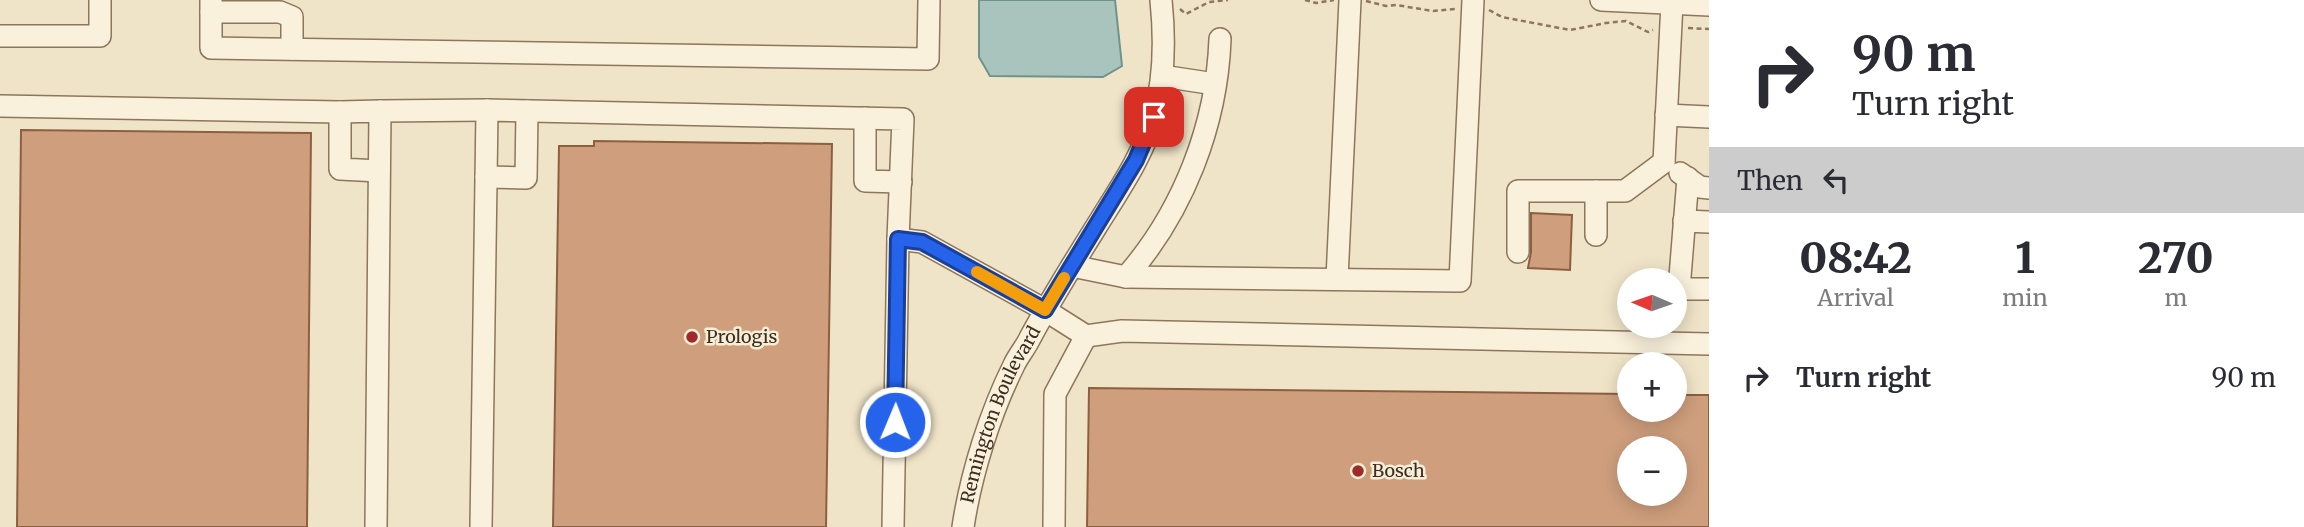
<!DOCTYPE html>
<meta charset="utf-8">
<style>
:root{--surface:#fff;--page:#f7f7f7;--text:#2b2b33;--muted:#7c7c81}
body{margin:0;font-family:Merriweather,serif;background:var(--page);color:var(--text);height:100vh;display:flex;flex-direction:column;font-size:26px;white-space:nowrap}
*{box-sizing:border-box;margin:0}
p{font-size:23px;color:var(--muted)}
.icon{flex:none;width:38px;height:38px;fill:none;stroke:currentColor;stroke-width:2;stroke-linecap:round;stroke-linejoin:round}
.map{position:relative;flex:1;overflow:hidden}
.side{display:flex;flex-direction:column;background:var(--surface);width:595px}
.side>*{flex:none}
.banner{background:#fff;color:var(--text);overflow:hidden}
.needle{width:46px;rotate:272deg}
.controls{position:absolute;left:1617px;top:268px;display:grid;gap:14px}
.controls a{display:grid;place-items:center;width:70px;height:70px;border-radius:50%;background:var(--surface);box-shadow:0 4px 18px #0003;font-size:35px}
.pin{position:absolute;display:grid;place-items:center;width:60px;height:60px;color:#fff;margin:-30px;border-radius:14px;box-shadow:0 4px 10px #0006}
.me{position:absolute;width:77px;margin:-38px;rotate:1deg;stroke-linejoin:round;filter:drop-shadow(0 0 5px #0008)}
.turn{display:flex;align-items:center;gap:24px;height:147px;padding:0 28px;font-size:32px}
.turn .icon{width:91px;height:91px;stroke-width:2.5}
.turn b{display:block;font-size:49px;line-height:60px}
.then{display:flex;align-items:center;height:66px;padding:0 28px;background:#0003;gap:14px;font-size:26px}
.eta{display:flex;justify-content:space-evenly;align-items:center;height:119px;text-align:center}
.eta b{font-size:42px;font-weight:800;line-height:49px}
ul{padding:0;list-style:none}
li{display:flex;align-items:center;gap:21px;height:91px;padding:0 28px}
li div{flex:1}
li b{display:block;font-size:26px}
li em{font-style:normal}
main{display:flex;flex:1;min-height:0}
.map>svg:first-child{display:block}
.water{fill:#a9c4bc;stroke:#6f938a;stroke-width:2}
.building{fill:#cf9f7d;stroke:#8d5f41;stroke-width:2;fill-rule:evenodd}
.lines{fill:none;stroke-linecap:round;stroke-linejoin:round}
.minor-casing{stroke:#8d765c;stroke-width:24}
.path{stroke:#8d765c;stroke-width:2.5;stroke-dasharray:5 3.5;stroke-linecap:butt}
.minor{stroke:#faf1dc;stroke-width:21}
.route-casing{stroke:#184099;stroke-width:18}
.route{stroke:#2563eb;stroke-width:12}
.slow{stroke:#f59e0b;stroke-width:12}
.poi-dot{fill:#9e2a2b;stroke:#f7eed8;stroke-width:2.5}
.labels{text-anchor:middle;stroke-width:5;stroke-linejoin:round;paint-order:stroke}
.poi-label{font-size:18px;fill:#3d2e20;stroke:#f7eed8;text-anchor:start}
.street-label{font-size:18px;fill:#3d2e20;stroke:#f7eed8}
</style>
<main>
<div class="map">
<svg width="1709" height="527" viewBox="0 0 1709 527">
<rect width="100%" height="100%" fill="#f0e4c8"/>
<!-- water -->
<path class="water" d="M979,0H1115L1122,66L1103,77L990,76L979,57Z"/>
<!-- building -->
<path class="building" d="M21,130L311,133L307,527H17Z
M594,141L832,144L826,527H553L559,146H594Z
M1531,213L1572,215L1570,270L1528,268L1531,252Z
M1089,388L1629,394V410H1675V395H1709V527H1087ZM1629,448H1675V494H1629Z"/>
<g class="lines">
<defs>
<g id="minor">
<path d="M211,0V48L928,59L929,0"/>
<path d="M1601,0L1709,5"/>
<path d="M211,12H280L292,17V49"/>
<path d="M0,36H100V0"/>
<path d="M1162,76L1215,84"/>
<path d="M0,106L340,112L380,111L376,527"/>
<path d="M380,111L487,110"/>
<path d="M340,112V169L379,171"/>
<path d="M1666,115L1709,117"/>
<path d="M865,118V181L901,182"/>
<path d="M1664,162L1672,3"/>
<path d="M1680,173L1700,187L1709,188"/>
<path d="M486,177L526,178L527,111"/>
<path d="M1688,178L1679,289H1709"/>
<path d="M1684,221L1709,222"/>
<path d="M1596,235V191"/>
<path d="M1518,252V191H1625L1664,162"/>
<path d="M1072,266L1126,277L1460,281L1473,0"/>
<path d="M1126,277C1183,212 1217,125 1220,39"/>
<path d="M1337,279L1350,0"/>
<path d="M481,527L487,110L903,119L898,239"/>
<path d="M893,527L898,239L922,242L1045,310L1086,336L1122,331L1709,344"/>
<path id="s1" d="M963,527C971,474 990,413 1014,365C1018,356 1026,347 1030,338C1052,297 1076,259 1101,219C1121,187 1144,153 1154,116C1165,78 1165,39 1161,0"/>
<path d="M1054,527L1055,394L1086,336"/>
</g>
</defs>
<!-- minor casing -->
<use href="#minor" class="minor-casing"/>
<!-- path -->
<path class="path" d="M1305,0L1316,3L1334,0
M1366,1L1386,6L1396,5L1433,11L1455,9
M1180,9L1186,14L1209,2L1228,0
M1489,10L1502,17L1570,30L1606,23L1626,21L1648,32L1653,30
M1688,28L1709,29"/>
<!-- minor -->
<use href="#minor" class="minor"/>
</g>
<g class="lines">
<defs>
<path id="route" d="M895,422L898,239L922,242L1045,310L1136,160L1154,117"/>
</defs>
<!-- route casing -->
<use href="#route" class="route-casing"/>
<!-- route -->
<use href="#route" class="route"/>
<!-- slow -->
<path class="slow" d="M977,272L1045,310L1064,278"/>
</g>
<!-- markers -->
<g class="poi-dot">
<circle cx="692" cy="337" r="7"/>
<circle cx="1358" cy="471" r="7"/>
</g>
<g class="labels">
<!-- poi labels -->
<g class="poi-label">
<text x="706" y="343">Prologis</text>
<text x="1372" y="477">Bosch</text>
</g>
<!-- street labels -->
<g class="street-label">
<text dy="6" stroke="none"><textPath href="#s1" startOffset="119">Remington Boulevard</textPath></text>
</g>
</g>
</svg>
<div class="controls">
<a><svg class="needle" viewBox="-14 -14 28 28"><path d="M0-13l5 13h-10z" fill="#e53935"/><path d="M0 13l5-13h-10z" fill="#7c7c81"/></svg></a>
<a>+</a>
<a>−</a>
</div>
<div class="pin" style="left:1154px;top:117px;background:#d93025"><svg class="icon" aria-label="arrive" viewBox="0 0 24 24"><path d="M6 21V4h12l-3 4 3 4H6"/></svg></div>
<svg class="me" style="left:895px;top:422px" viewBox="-20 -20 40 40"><circle r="17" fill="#2563eb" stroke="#fff" stroke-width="3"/><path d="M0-11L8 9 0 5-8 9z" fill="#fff"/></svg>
</div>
<section class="side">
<div class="banner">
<div class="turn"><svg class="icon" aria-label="right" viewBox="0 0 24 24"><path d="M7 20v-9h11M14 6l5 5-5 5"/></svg><div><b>90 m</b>Turn right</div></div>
<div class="then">Then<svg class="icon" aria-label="left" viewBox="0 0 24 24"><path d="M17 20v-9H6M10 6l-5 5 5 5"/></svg></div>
</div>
<div class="eta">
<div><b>08:42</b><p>Arrival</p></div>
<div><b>1</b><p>min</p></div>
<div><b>270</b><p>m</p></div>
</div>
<ul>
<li><svg class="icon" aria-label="right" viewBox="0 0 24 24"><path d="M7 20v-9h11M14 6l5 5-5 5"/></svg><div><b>Turn right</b></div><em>90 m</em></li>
</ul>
</section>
</main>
